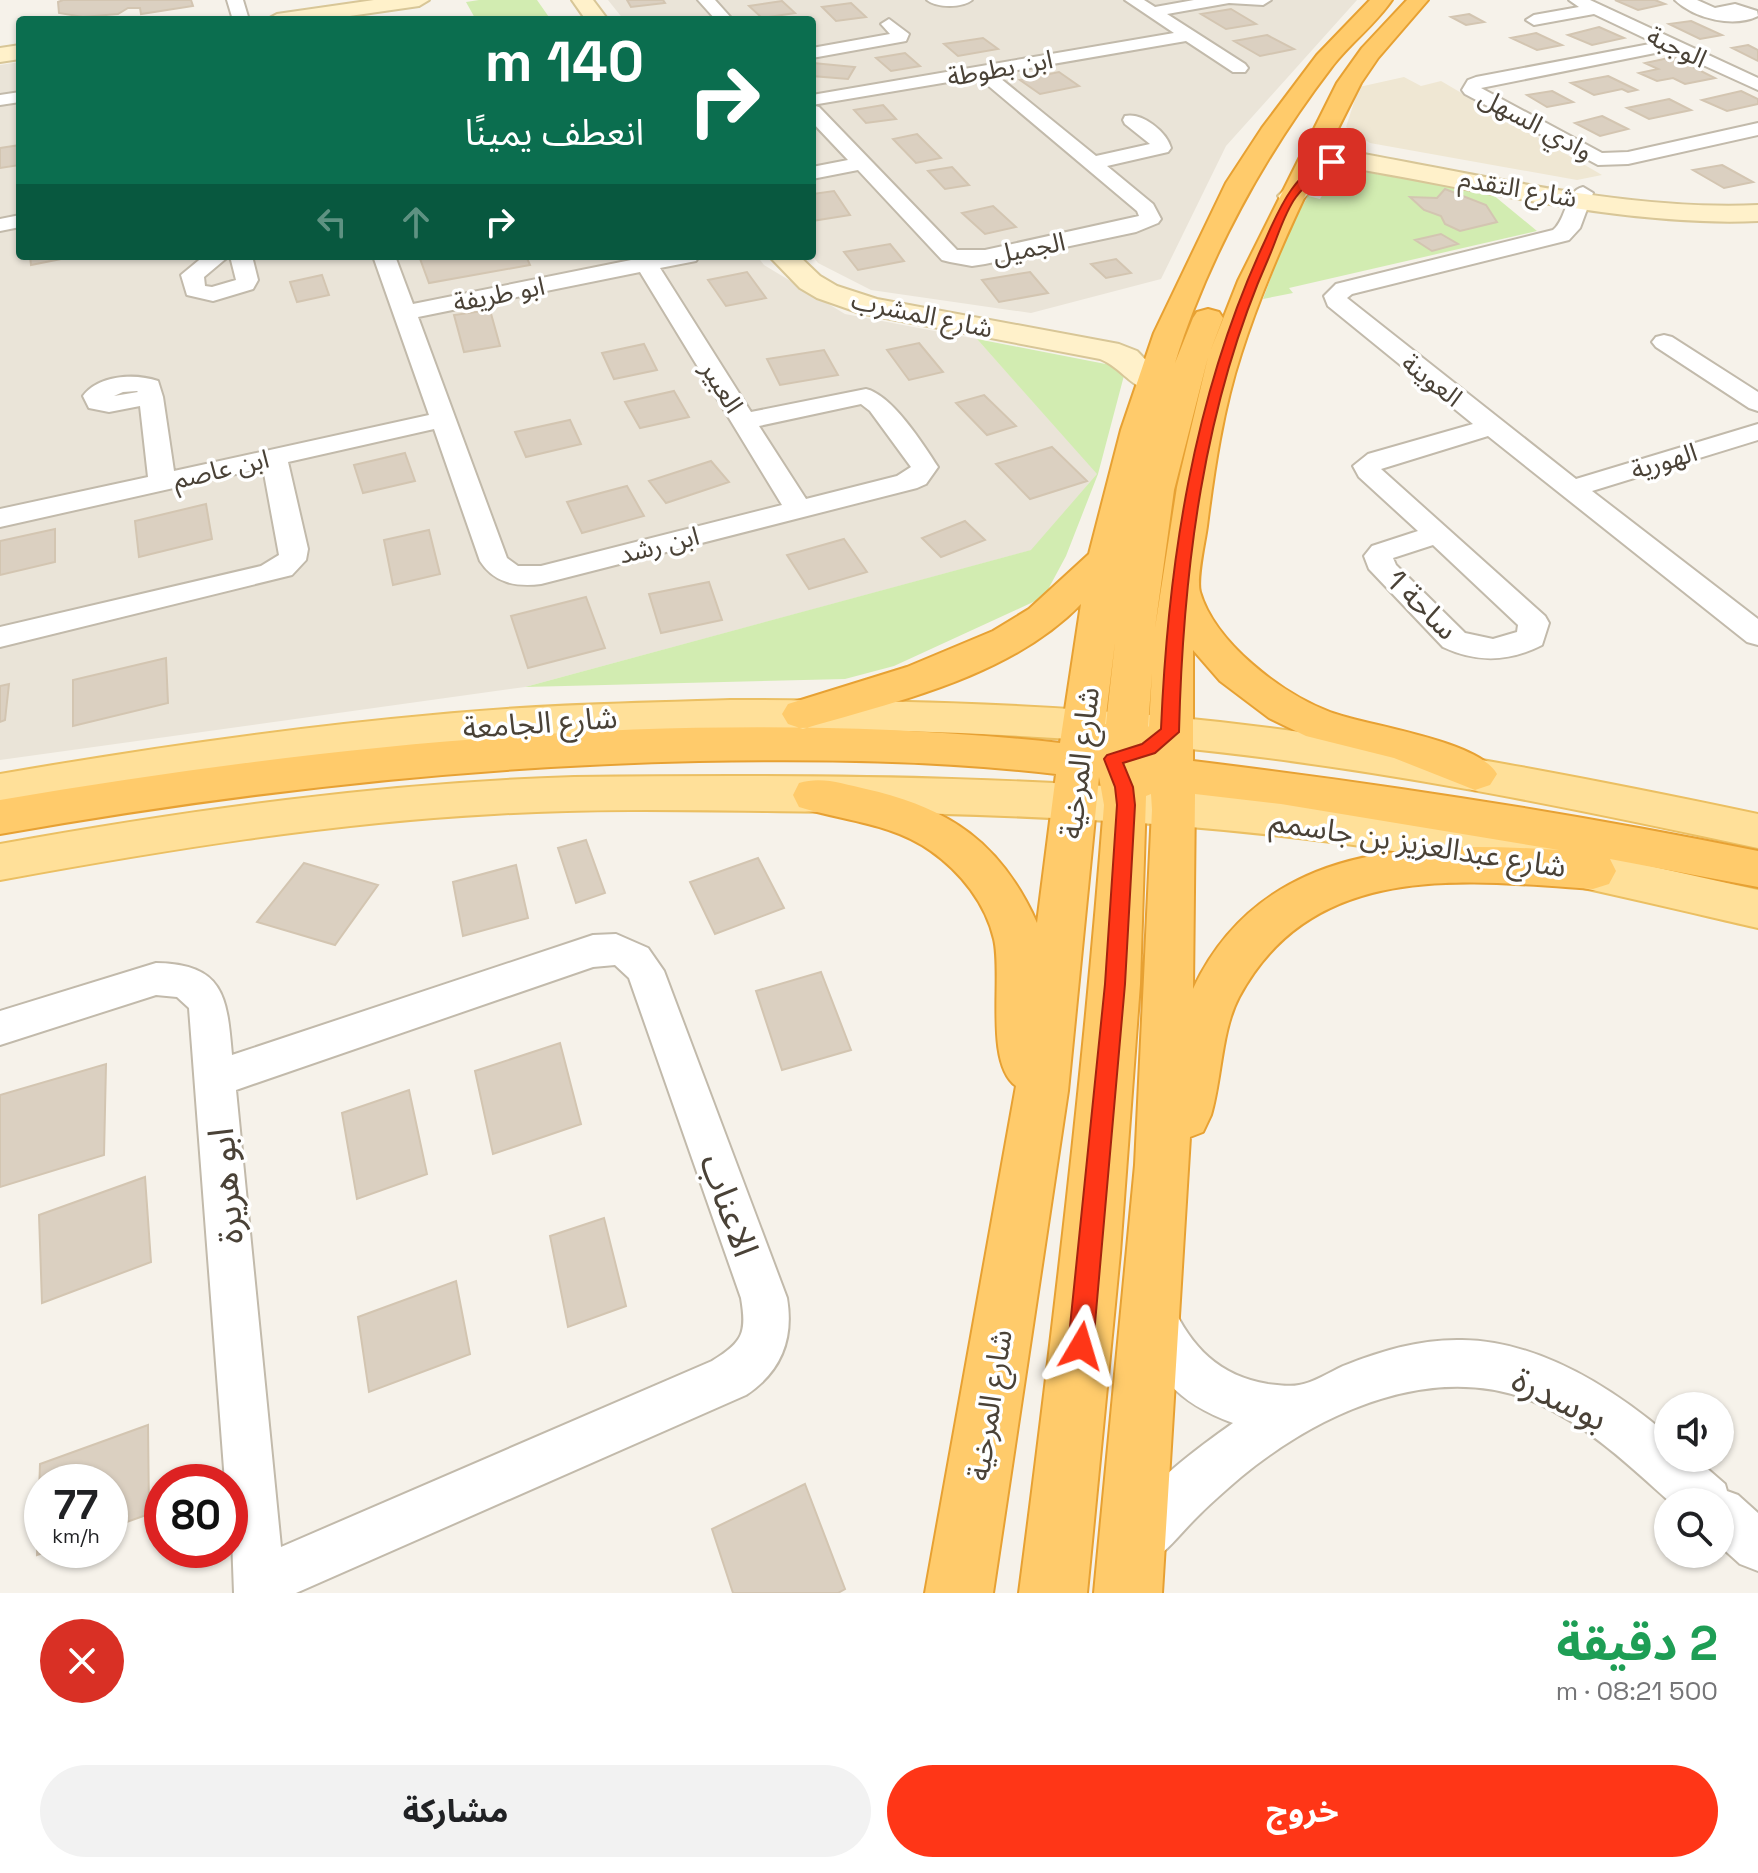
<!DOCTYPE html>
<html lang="ar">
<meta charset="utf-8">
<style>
:root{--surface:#fff;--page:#f2f2f2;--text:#202124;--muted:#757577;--accent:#ff3617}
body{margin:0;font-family:"Space Grotesk","Noto Sans Arabic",sans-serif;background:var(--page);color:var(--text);direction:rtl;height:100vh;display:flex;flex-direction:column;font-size:30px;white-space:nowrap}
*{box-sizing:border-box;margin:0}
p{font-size:26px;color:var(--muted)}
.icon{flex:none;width:44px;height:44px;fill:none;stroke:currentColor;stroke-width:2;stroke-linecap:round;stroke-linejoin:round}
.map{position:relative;height:1593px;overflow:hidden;direction:ltr}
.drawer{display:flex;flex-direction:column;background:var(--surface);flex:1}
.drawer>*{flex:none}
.guide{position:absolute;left:16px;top:16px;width:800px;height:244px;border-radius:8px;box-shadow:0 2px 6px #0004;direction:rtl;background:#0b6e4f;color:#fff;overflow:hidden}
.buttons{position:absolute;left:1654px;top:1392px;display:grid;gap:16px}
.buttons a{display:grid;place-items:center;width:80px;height:80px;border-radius:50%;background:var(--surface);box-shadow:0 2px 6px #0004;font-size:40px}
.speed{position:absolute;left:24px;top:1464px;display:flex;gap:16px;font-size:40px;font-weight:700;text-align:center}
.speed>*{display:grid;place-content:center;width:104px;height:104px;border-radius:50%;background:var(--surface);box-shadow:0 2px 6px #0004;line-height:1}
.speed small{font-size:20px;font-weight:400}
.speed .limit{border:12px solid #d22;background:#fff;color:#111}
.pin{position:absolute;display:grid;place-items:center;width:68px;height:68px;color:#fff;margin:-34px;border-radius:16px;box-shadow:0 4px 12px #0006}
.me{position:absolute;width:88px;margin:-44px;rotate:7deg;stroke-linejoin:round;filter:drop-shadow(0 0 6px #0008)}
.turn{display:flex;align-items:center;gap:28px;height:168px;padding:0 40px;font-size:36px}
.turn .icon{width:104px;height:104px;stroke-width:2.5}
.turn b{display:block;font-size:56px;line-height:68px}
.lanes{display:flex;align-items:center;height:76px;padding:0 40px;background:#0003;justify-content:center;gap:40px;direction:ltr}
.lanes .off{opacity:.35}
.round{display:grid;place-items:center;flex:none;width:84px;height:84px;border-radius:42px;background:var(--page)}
.headline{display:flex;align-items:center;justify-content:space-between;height:136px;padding:0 40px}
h1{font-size:48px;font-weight:700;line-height:60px;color:#1e9e55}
.action{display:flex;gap:16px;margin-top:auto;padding:16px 40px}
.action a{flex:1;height:92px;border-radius:48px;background:var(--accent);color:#fff;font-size:32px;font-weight:700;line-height:92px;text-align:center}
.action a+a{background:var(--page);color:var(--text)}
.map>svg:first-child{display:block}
.residential{fill:#eae4d8}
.education{fill:#efe7d3}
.green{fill:#d2ecb1}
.building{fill:#dbd0c1;stroke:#d3c5b1;stroke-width:2}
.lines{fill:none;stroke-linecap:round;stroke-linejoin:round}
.street-casing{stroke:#c2baab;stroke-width:4}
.secondary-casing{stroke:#d8c697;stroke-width:4}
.primary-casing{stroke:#ebbf62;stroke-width:4}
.highway-casing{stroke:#e7a133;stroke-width:4}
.street{fill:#fff;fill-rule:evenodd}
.secondary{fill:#fff1ca;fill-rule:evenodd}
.primary{fill:#ffe099;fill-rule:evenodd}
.highway{fill:#ffcb6b;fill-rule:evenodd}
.route{fill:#ff3617;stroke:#a6230f;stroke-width:2}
.labels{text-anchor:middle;stroke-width:7;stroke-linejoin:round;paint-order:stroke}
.far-street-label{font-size:26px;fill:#4a4237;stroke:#fff}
.street-label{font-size:30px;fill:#4a4237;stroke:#fff}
.near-street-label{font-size:36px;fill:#4a4237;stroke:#fff}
</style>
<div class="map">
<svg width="1758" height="1593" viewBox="0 0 1758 1593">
<rect width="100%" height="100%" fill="#f6f2ea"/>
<!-- residential -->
<path class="residential" d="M608,0H1357L1226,146L1161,279L1031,313L871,290L818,263L812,255V20H624Z
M20,62V256H757L764,265L845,314L977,339L1098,474L1032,550L525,687L0,760V65Z"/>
<!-- education -->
<path class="education" d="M1404,77L1421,86L1441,81L1602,175L1577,180L1370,143L1346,127L1359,87Z"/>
<!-- green -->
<path class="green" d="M479,0H537L551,20H476L466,2Z
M1359,171L1492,194L1537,231L1289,288L1293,293L1263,299L1287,234L1308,196L1320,199L1333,177Z
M977,339L1126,368L1098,474L1066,556L1044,597L894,666L845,679L525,687L1031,550L1097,474Z"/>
<!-- building -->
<path class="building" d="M63,0H191L193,6L141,14L140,8H128L118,14L83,17L59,13L58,2Z
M627,0H663L665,3L631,7Z
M1615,0H1655L1665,4L1638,10Z
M782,1L795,13L762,18L749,6Z
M851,3L866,17L836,21L822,7Z
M1231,9L1256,24L1226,29L1201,14Z
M1469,14L1484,22L1466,25L1451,17Z
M1691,21L1722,35L1700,39L1669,24Z
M1599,27L1624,38L1592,45L1568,35Z
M1536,33L1562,45L1537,50L1511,38Z
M1267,35L1294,49L1260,56L1234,41Z
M983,38L998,49L958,56L944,44Z
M1748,45L1758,50V61L1732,48Z
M905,53L920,66L891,71L876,58Z
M1673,57L1715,78L1685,84L1673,78L1657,81L1639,73L1658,69L1645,63Z
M813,63L855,67L848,79L812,76Z
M1059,72L1079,86L1040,94L1020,80Z
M1608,76L1637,90L1628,92L1622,89L1594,95L1571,83Z
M1552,91L1573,102L1547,107L1527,95Z
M1741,91L1758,99V104L1727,111L1702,100Z
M1669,99L1691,110L1649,119L1627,108Z
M883,105L896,119L866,123L854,110Z
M1602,116L1628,129L1600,136L1575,123Z
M917,134L941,158L916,163L893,139Z
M20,145V165L0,168V148Z
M1722,165L1753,182L1724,188L1693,170Z
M952,167L969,185L945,189L928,171Z
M1445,189L1486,205L1497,222L1460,231L1445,224L1441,216L1424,210L1410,197L1437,198Z
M834,191L850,215L812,221V194Z
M993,206L1016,227L985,234L962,213Z
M1441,234L1458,244L1432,251L1415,240Z
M890,244L904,261L858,270L844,252Z
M30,256H76L31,265Z
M419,256H526L530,265L429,283Z
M1116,259L1131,273L1106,278L1091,264Z
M747,272L766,298L726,306L708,280Z
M1030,272L1048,293L999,302L982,280Z
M322,275L329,295L297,302L290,282Z
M490,310L500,346L464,352L454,315Z
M919,343L943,372L909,380L887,350Z
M644,344L657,370L614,379L602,353Z
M824,350L838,375L780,385L767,359Z
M674,391L689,417L640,428L625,402Z
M984,395L1016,426L987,435L956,403Z
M570,420L581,444L526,457L515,432Z
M1052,447L1087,481L1030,499L996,464Z
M405,453L415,481L363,493L354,465Z
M711,461L729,482L666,503L649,481Z
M627,486L644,516L582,533L567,502Z
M206,504L212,539L139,557L135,521Z
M965,521L985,540L941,557L922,538Z
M55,529V562L0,575V541Z
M429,530L440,574L393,585L384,540Z
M844,539L867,572L809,589L787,555Z
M709,582L722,620L661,633L649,594Z
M586,597L605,648L528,668L511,616Z
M166,658L168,703L73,726V680Z
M9,684L5,720L0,722V686Z
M586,840L605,893L576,903L558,848Z
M758,858L784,908L715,934L690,882Z
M304,863L378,885L335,945L257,922Z
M516,865L528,918L463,936L453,882Z
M821,972L851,1050L782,1070L756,991Z
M560,1043L581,1124L493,1154L475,1071Z
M106,1064L104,1155L0,1187V1095Z
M409,1090L427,1174L357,1199L342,1113Z
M145,1177L151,1262L42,1303L39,1215Z
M604,1218L626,1306L568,1327L550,1236Z
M456,1281L470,1354L369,1392L358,1317Z
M148,1425L149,1514L110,1528V1482H42V1550H51L37,1555L40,1464Z
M805,1484L845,1589L838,1593H733L712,1529Z"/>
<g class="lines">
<defs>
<path id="street" d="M227,0H243L249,20H233Z
M698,0H715L733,20H716Z
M927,0H972C962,8 937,8 927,0Z
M1125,0H1144L1155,7L1194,0H1271L1263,5L1229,3L1167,14L1245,64L1248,68L1245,72H1233L1186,41L995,74L1096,156L1150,144L1125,124L1123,120L1125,116C1142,112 1167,132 1171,148L1168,152L1107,166L1153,204L1161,219L1158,223L1136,232L985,264L972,266L950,262L942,260L858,170L812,179V167L848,160L812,122V95L1174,33ZM978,77L1137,211L1139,216L985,250H957L819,107L812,105Z
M1569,0H1590L1758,78V90L1670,50L1481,88L1602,153L1628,152L1758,123V135L1628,164L1598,165L1465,94L1462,90L1468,80L1476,77L1655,43L1594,14L1534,25L1526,20L1534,15L1579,7Z
M1675,0H1697L1715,8L1735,4L1757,11L1758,16C1734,28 1695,19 1675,0Z
M889,19L909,34L906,41L812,58V48L890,34L881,24Z
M20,92V102L0,105V95Z
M1583,187L1593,193L1580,228L1569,240L1352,294L1347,298L1576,479L1758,424V440L1592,491L1758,619V645L1747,642L1488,436L1381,469L1545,616L1549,623L1542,645C1509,662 1477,663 1443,647L1369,569L1364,556L1372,546L1418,531L1359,477L1353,466L1368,454L1473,424L1328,306L1324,296L1336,284L1553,230C1567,219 1565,191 1583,187ZM1433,545L1518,625L1517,632L1493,639L1465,633L1396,565L1393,558Z
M20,215V227L0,231V219Z
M204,256H229L204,277L205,286L212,287L236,280L230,256H252L258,280L253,289L213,301L187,295L181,275Z
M373,256H395L413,304L646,257L699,256L696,261L660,268L751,412L866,389C892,395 923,444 938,467L926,484L917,488L541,584C516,587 494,583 480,561L434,429L288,462L308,549L306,560L292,575L0,647V627L261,566L279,555L263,468L0,527V509L148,477L140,406L109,412L89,408L83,396C98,375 135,373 158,381L163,397L174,471L429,415ZM640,272L782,505L541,566H518L507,558L418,317ZM123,392L137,391L138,392L114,396ZM861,404L870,411L911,467L897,476L806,499L759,426Z
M1664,335L1672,337L1758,392V411L1749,408L1656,347L1652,342L1656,337Z
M616,934L648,948L664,971L787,1298C794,1339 781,1372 746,1395L296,1593H234L230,1482H225L189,1008L177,997L156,995L0,1045V1011L156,963C225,964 227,998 232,1055L593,935ZM615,965L629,978L741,1298C747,1333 743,1342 712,1361L281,1547L236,1090L593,967Z
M1155,1296L1171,1303C1191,1347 1219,1376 1268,1384C1277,1385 1290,1387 1299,1385C1313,1383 1330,1372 1343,1366C1381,1351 1420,1339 1462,1340C1539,1341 1611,1387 1668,1435V1458H1695L1725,1484L1727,1491L1738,1495L1758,1513V1571L1740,1564L1720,1546V1502H1670C1630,1466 1589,1427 1539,1404C1437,1358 1320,1412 1241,1477C1227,1489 1213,1501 1200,1514C1179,1534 1164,1558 1137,1569L1119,1562L1112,1544C1131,1497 1192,1452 1233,1423C1175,1402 1155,1374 1132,1319L1139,1303Z"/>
<path id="secondary" d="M374,0H429L419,6L322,20H266L277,14Z
M572,0H593L608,20H586Z
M20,45V59L0,62V48Z
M1352,152C1483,175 1626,211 1758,205V221C1627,227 1481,190 1352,168L1332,171L1300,202H1282L1278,196L1315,160Z
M769,256H799L820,276L837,286L877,299L1119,344L1137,351L1168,383L1163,390C1136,397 1124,368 1100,359L860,313L817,298L800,288Z"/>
<path id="primary" d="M730,700C878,700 1025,703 1172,717C1369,736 1564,773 1758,814V848C1564,806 1368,766 1170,747C878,720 582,724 290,760C193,772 96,789 0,806V774C144,749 288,728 433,715C532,705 631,703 730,700Z
M574,777C829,774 1089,775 1342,809C1482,828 1620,859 1758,890V928C1619,896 1480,862 1339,843C1174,821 1008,814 841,812C726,811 610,807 494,814C328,823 164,850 0,880V844C190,810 381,783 574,777Z"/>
<path id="highway" d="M1370,0H1392C1375,25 1349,44 1331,68C1265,154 1207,259 1175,363L1193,318L1197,312L1208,309L1219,312L1223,318L1210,352L1238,281L1337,83L1362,48L1407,0H1428L1378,58L1361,83C1316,172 1271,260 1241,354C1223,409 1214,470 1207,526C1205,542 1196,579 1200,592C1215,643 1282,694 1330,712C1367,726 1478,740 1497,774L1490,785L1475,790L1394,758L1306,736L1269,718L1220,681L1193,650V761C1382,784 1572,813 1758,851V887L1610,859L1616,871L1609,884L1593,889C1461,880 1313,860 1239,997C1221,1031 1222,1078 1211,1115L1203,1132L1190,1137L1162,1593H1094L1135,1165L1152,810L1151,794L1146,796L1140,984L1120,1253L1087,1593H1019C1053,1331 1084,1069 1104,805L1099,777L1068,1091L993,1593H925L1016,1086C984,1063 1003,975 994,939C986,904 961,872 931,851C892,823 844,821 799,807L793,795L799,783C822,776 843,784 866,789C950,808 1001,843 1037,923L1056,774C937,760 818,759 699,761C464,766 231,793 0,834V800C346,741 710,705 1060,743L1081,604C1010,677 897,701 803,729L788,724L782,714L788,704L907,667L993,631L1029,609L1089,554L1121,430L1154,333L1226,183L1262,128L1317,55ZM1208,357L1177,487L1155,628L1174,490ZM1115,642L1106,724H1105ZM1152,673L1149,726L1148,727ZM1195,794L1281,804L1559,850C1418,841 1262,842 1193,989Z"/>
</defs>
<!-- street casing -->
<use href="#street" class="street-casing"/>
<!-- secondary casing -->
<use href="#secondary" class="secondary-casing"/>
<!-- primary casing -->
<use href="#primary" class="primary-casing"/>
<!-- highway casing -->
<use href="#highway" class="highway-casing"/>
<!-- street -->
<use href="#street" class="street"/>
<!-- secondary -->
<use href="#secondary" class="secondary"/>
<!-- primary -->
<use href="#primary" class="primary"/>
<!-- highway -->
<use href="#highway" class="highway"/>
</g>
<!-- route -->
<path class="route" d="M1332,159L1337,162C1324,171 1307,182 1296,197C1284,213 1277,239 1269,257C1203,406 1183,571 1179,732L1155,753L1123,763L1133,787L1135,805L1125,984L1093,1346L1090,1354L1081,1358L1072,1354L1068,1346L1105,984L1117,805L1115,787L1104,759L1107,755L1142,744L1161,729C1168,564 1193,397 1263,245C1278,212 1294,169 1332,159Z"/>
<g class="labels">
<!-- far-street labels -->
<g class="far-street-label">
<text transform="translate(1677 47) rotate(25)" y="9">الوجبة</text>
<text transform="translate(1000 68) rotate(-10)" y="9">ابن بطوطة</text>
<text transform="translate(1536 124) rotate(28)" y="9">وادي السهل</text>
<text transform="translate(1518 188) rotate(10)" y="9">شارع التقدم</text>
<text transform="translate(1029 248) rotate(-11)" y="9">الجميل</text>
<text transform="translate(499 294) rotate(-11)" y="9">ابو طريفة</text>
<text transform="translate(922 314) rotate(12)" y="9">شارع المشرب</text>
<text transform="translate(1432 380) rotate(38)" y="9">العوينة</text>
<text transform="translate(722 387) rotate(58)" y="9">العبير</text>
<text transform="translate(1664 461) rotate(-17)" y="9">الهورية</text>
<text transform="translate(221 469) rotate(-13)" y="9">ابن عاصم</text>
<text transform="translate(659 545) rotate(-14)" y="9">ابن رشد</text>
</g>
<!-- street labels -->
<g class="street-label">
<text transform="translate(1422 605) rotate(44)" y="10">ساحة 1</text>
<text transform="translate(540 723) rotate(-4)" y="10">شارع الجامعة</text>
<text transform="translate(1080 763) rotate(-83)" y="10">شارع المرخية</text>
<text transform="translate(1418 844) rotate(9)" y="10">شارع عبدالعزيز بن جاسمم</text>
<text transform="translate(990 1405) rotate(-81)" y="10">شارع المرخية</text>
</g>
<!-- near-street labels -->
<g class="near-street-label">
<text transform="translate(225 1186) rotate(-95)" y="13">ابو هريرة</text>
<text transform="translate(730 1205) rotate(70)" y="13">الاعناب</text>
<text transform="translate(1560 1398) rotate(26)" y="13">بوسدرة</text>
</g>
</g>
</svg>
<div class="buttons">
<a><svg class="icon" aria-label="sound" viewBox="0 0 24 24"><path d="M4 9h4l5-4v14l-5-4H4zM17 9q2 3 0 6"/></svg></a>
<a><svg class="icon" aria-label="search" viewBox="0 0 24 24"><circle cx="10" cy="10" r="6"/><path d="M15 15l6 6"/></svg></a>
</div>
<div class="speed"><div>77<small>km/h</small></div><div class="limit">80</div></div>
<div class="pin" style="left:1332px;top:162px;background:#d93025"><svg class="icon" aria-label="arrive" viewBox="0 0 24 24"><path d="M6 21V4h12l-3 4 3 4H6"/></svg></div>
<svg class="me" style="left:1081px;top:1346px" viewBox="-20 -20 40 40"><path d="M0-17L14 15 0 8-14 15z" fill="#ff3617" stroke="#fff" stroke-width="4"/></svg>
<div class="guide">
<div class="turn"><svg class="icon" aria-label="right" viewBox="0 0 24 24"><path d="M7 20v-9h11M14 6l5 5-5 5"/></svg><div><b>140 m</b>انعطف يمينًا</div></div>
<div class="lanes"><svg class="icon off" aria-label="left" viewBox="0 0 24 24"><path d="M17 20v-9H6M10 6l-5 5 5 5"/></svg><svg class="icon off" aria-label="ahead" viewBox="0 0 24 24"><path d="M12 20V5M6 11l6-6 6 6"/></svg><svg class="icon" aria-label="right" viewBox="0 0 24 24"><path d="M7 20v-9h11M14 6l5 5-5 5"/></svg></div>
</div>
</div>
<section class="drawer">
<div class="headline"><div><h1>2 دقيقة</h1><p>500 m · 08:21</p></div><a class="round" style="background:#d93025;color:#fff"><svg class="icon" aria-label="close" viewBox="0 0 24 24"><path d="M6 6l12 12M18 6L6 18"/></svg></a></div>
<div class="action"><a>خروج</a><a>مشاركة</a></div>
</section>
